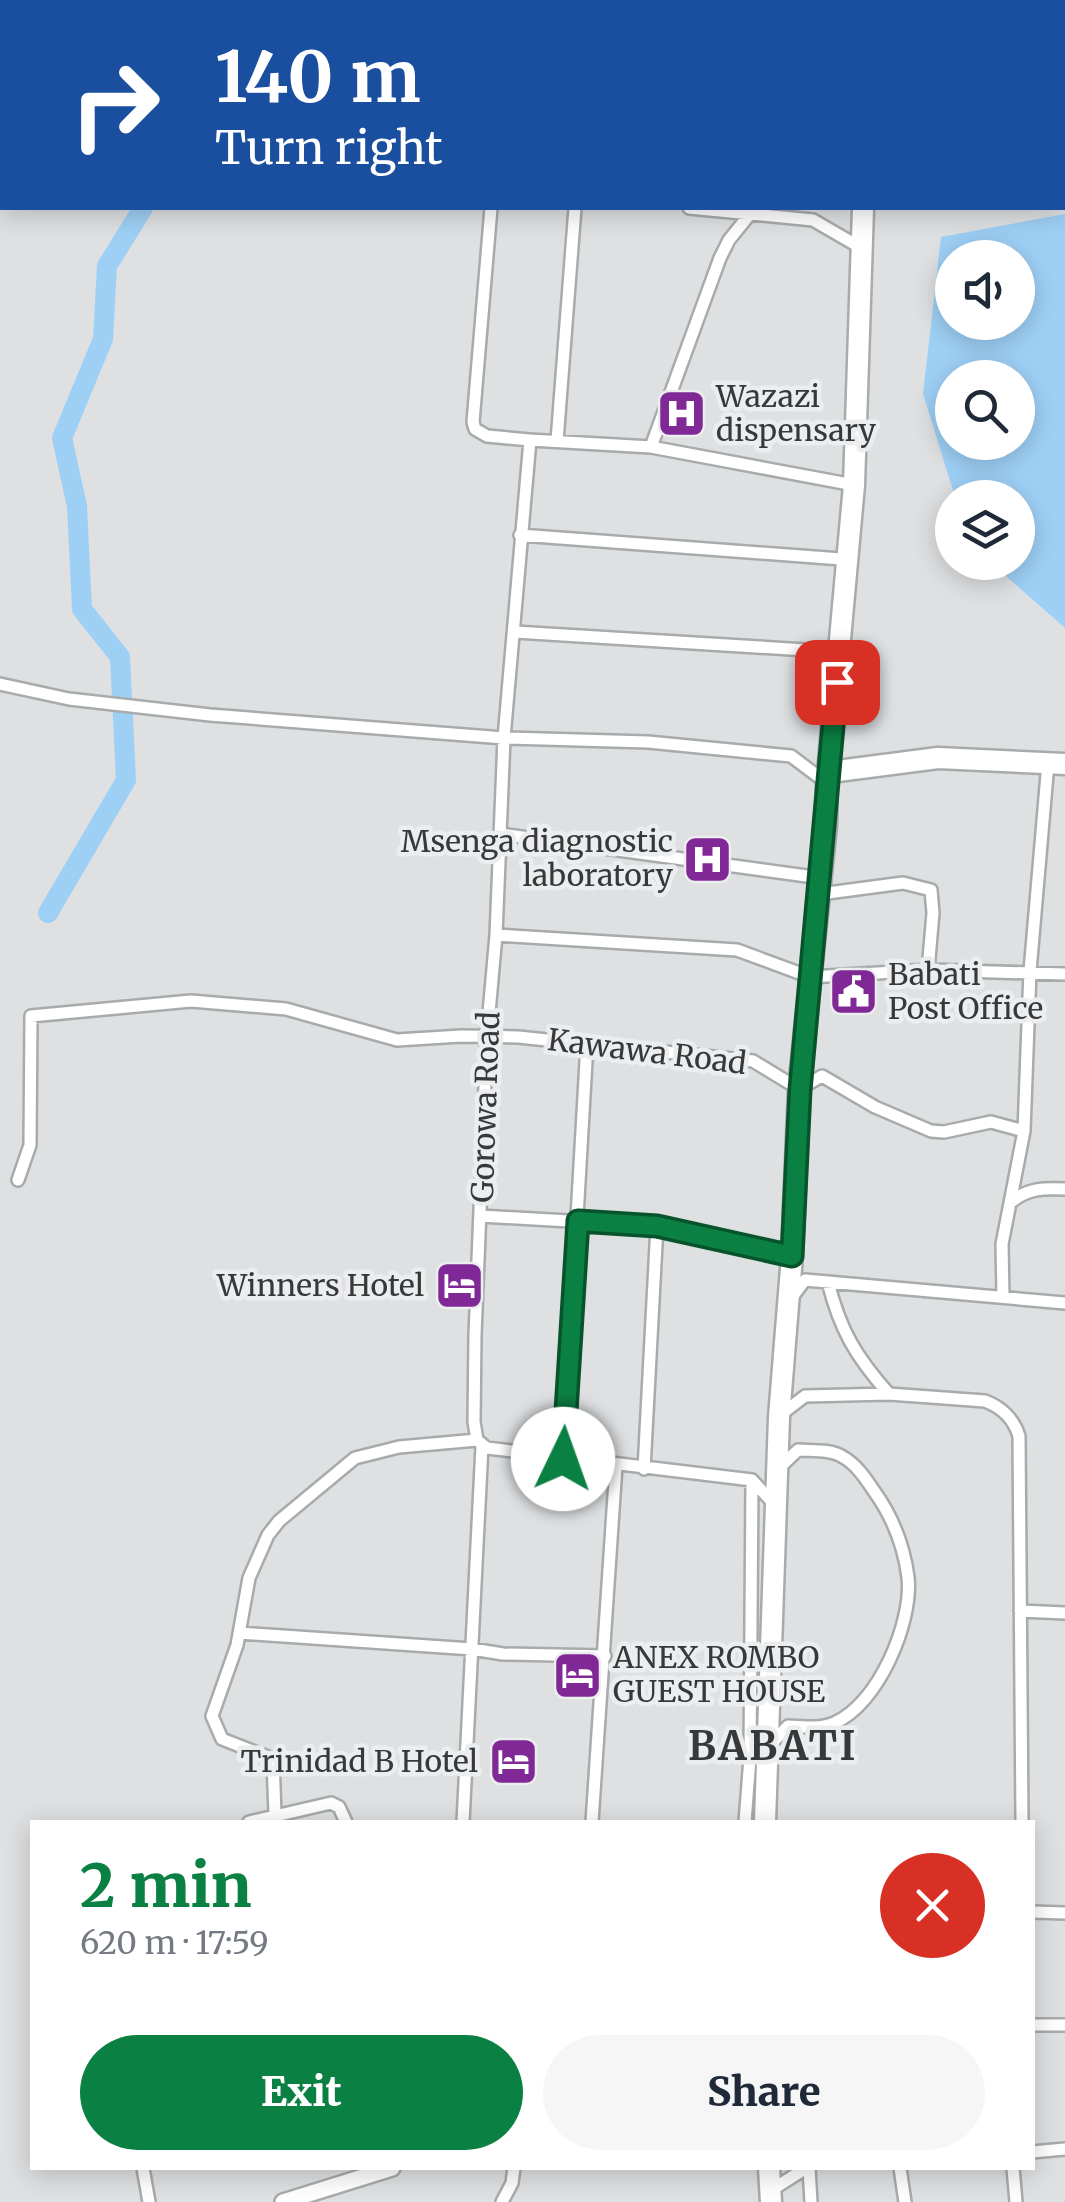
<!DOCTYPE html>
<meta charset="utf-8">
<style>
:root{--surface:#fff;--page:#f6f6f7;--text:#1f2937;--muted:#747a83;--accent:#0b8043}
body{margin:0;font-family:Merriweather,serif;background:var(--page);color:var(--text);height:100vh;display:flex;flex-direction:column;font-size:38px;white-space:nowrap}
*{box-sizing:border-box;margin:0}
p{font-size:32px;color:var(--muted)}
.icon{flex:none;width:55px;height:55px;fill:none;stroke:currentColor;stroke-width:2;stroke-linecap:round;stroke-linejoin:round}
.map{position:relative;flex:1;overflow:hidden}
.panel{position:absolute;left:30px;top:1820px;width:1005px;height:350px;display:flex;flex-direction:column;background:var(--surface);border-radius:0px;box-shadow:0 5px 25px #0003}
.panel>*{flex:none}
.hud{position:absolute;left:0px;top:0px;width:1065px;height:210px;box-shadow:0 5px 25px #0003;background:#1a4fa0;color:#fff;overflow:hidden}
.controls{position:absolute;left:935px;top:240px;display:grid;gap:20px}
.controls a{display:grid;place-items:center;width:100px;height:100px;border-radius:50%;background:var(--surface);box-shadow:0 5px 25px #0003;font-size:50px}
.pin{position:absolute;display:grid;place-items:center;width:85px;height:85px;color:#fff;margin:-42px;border-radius:20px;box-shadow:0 5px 15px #0006}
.me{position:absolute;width:110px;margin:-55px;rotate:3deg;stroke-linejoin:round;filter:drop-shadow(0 0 8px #0008)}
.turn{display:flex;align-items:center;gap:35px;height:210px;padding:0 50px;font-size:45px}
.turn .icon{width:130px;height:130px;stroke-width:2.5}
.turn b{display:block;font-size:70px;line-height:85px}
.round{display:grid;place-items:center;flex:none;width:105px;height:105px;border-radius:52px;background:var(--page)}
.overview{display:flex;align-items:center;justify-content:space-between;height:170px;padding:0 50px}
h1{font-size:60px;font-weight:800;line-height:75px;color:var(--accent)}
.primary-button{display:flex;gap:20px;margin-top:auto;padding:20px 50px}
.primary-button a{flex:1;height:115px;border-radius:60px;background:var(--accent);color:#fff;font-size:40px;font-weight:800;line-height:115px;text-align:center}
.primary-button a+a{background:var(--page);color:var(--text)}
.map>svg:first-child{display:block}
.water{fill:#9ed0f6;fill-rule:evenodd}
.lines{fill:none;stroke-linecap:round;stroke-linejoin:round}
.river{stroke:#9ed0f6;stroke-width:20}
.street-casing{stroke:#a8abac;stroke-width:16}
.secondary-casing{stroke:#a8abac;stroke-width:20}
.highway-casing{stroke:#a8abac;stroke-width:25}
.street{stroke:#fff;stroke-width:11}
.secondary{stroke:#fff;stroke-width:15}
.highway{stroke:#fff;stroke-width:20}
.route-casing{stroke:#07532c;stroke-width:25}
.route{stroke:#0b8043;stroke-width:18}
.labels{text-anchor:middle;stroke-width:9;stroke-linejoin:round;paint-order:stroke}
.poi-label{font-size:30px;fill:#373839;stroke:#ebedef;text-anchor:start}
.street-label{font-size:30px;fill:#373839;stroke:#ebedef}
.district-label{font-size:40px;font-weight:bold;letter-spacing:2.5px;fill:#373839;stroke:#ebedef}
</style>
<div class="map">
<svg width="1065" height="2202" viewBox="0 0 1065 2202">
<rect width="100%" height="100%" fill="#dee0e2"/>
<!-- water -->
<path class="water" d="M1065,214V628L991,563L1018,562V498L955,497L923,394L941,237ZM952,258H1018V322H952ZM952,378H1018V442H952Z"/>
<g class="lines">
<!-- river -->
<path class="river" d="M326,2L327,0
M48,913L126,780L120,657L82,609L77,506L62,438L103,339L107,266L143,208"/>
<defs>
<path id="street" d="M1062,53H1065
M491,208L473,422L475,429L487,436L530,440
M689,208L813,220L863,249
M557,441L575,208
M651,447L720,258L729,240L750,214
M520,535L841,559L843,568
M515,632L839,652
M0,684L69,699L210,715L504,738L648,742L791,756L827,783
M501,834L821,878
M820,894L903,883L931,890L933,913L928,970
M496,935L737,950L810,977L928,970L1065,974
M18,1180L30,1145L31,1016L191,1001L286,1009L397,1040L461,1036L518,1037L753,1061L799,1089L822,1076L875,1107L931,1131L944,1132L991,1122L1024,1131
M1010,1203L1024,1131L1030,971L1048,763
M481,1216L657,1226L792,1256
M828,1282C840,1330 856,1357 889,1394
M1003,1297L1002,1244L1010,1203C1027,1188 1044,1188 1065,1189
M790,1300L805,1280L1065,1303
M779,1416L805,1396L889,1394L985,1401C1001,1407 1014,1419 1019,1436L1022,1822
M563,1459L587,1044
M644,1469L657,1226
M775,1505L752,1480L487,1448L477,1440L474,1422L475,1335L487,1035L496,935L504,738L530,440L651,447L854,485
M1020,1611L1065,1613
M239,1633L472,1649L503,1654L605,1656
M770,1745L788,1726C803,1727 820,1729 834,1723C878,1705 913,1622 908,1577C904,1547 892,1516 874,1491C866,1479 856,1464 843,1457C831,1449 812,1451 798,1450L779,1468
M275,1815L273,1759L222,1739L212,1716L237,1645L249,1578L268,1535L279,1521L355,1458L399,1447L477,1440
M249,1822L331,1803L339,1807L346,1822
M463,1822L482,1446
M592,1822L616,1466
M745,1822L750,1758L752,1480
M1032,1912L1065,1913
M1032,2025H1065
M1032,2152L1065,2149
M143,2168L149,2202
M809,2168L811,2202
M900,2168L905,2202
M1013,2168L1016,2202
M770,2191L806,2168
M502,2202L512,2183L514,2168"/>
<path id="secondary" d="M283,2202L392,2168"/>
<path id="highway" d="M859,0V2
M830,772L938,758L1065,764
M765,1822L779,1417L792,1256L799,1089L826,826L827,783L854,485L863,208
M769,2168L771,2202"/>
</defs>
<!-- street casing -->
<use href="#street" class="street-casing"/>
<!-- secondary casing -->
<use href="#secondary" class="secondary-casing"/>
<!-- highway casing -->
<use href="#highway" class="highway-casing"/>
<!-- street -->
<use href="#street" class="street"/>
<!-- secondary -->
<use href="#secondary" class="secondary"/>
<!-- highway -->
<use href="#highway" class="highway"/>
</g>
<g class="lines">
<defs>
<path id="route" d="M563,1459L578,1221L657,1226L792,1256L800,1090L837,682"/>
</defs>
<!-- route casing -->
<use href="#route" class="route-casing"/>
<!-- route -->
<use href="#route" class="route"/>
</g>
<!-- icons -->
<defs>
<symbol id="hospital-square" viewBox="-11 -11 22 22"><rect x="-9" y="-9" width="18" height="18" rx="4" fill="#802996" stroke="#ebedef"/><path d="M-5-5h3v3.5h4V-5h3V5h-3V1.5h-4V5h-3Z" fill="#fff"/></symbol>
<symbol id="civic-square" viewBox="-11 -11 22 22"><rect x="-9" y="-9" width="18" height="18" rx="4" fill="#802996" stroke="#ebedef"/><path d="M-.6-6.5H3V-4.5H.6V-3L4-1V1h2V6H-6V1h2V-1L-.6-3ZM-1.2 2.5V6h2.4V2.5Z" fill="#fff"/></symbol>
<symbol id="hotel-square" viewBox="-11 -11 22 22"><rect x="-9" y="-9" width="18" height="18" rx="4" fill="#802996" stroke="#ebedef"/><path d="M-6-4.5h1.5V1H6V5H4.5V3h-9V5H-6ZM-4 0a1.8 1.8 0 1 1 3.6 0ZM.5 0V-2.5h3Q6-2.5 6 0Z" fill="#fff"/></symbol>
</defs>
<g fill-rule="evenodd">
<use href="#hospital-square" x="654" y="386" width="55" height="55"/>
<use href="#hospital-square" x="680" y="832" width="55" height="55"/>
<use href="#civic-square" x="826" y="964" width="55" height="55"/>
<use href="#hotel-square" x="432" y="1258" width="55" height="55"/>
<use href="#hotel-square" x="550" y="1648" width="55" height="55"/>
<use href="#hotel-square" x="486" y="1734" width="55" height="55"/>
</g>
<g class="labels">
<!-- poi labels -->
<g class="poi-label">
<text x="716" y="407">Wazazi<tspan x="716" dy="34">dispensary</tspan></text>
<text x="673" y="852" text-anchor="end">Msenga diagnostic<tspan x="673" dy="34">laboratory</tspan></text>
<text x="888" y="985">Babati<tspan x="888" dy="34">Post Office</tspan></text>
<text x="424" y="1296" text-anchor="end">Winners Hotel</text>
<text x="613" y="1668">ANEX ROMBO<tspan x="613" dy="34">GUEST HOUSE</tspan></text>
<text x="478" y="1772" text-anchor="end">Trinidad B Hotel</text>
</g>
<!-- street labels -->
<g class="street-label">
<text transform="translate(647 1052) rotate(7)" y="10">Kawawa Road</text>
<text transform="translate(486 1107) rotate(-88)" y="10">Gorowa Road</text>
</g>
<!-- district labels -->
<g class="district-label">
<text x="773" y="1760">BABATI</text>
</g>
</g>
</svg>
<div class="controls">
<a><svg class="icon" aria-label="sound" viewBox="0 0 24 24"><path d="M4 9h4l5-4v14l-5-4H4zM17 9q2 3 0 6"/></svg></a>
<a><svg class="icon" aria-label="search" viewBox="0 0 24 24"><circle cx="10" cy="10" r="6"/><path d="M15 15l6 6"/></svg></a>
<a><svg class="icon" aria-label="layers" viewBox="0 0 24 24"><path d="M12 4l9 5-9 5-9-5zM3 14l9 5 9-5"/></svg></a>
</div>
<div class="pin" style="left:837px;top:682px;background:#d93025"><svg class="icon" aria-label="arrive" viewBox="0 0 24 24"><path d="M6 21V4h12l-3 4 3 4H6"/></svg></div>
<svg class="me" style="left:563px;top:1459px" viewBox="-20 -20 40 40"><circle r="19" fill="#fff"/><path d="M0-13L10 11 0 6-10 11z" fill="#0b8043"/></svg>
<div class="hud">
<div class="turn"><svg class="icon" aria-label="right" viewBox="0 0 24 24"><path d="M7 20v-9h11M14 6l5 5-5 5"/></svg><div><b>140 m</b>Turn right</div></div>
</div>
<section class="panel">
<div class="overview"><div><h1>2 min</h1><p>620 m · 17:59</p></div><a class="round" style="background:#d93025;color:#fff"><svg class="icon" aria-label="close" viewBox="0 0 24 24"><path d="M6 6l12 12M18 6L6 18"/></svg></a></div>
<div class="primary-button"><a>Exit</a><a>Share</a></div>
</section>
</div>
